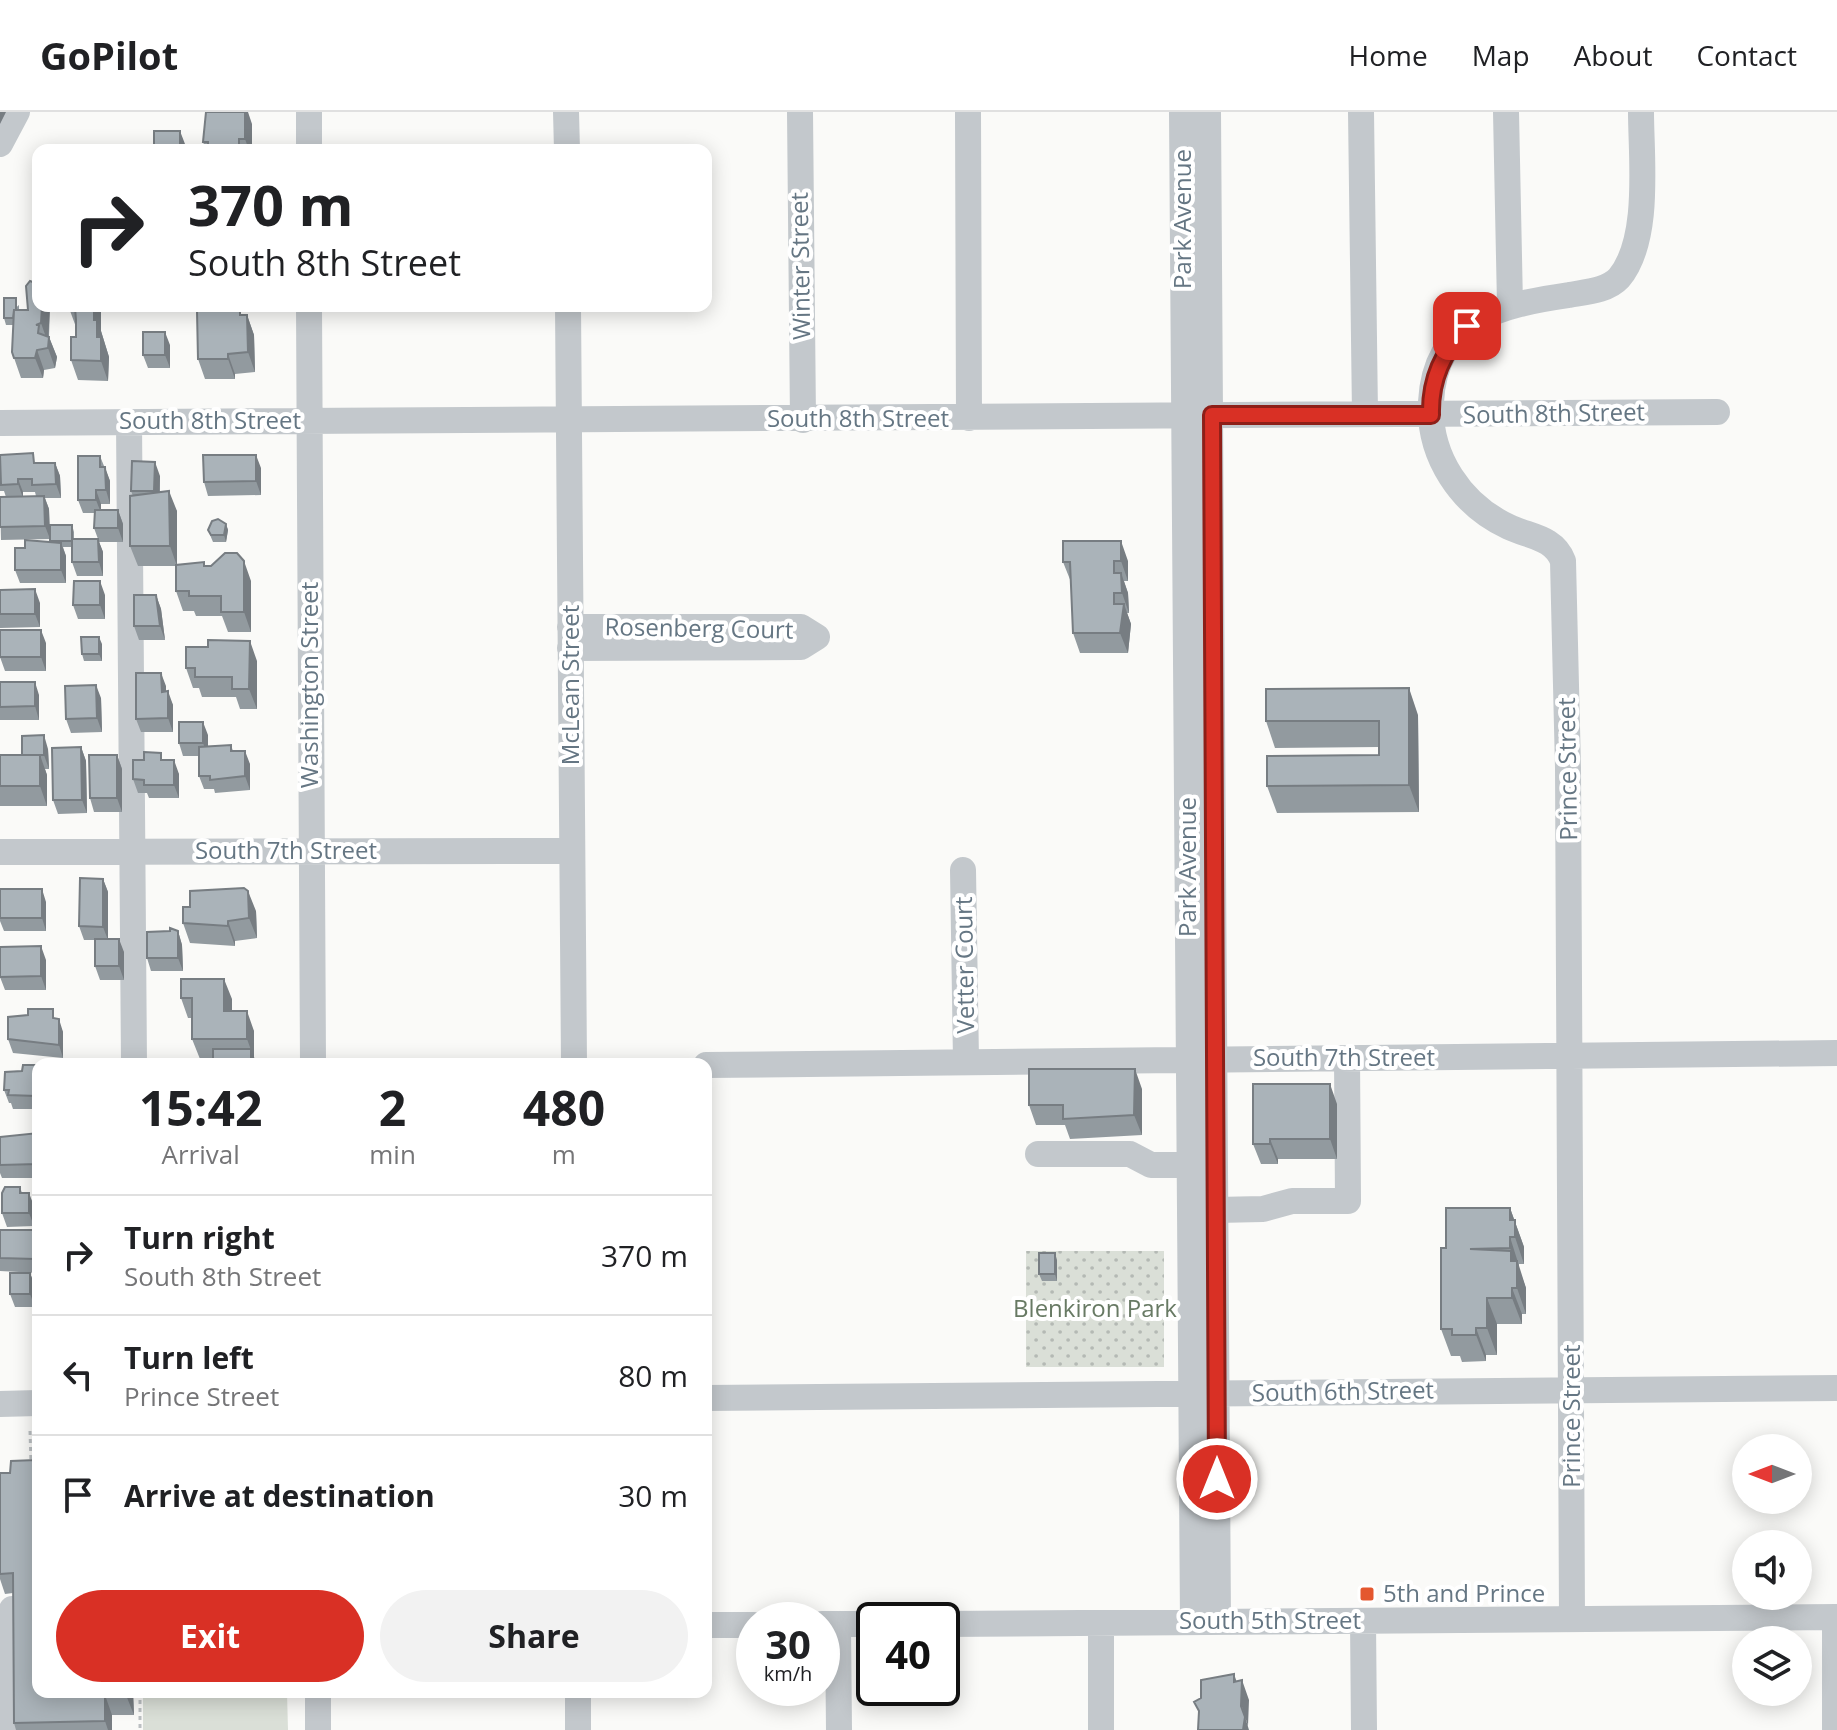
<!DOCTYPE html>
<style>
:root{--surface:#fff;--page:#f2f2f2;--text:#202124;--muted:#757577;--line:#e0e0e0;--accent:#d93025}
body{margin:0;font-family:"Open Sans",sans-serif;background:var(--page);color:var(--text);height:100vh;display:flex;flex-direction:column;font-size:30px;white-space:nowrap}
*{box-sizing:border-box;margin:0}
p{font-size:26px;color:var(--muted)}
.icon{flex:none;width:44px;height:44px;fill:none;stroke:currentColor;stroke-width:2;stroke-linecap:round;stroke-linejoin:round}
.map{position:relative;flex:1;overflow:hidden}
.side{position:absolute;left:32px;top:946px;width:680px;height:640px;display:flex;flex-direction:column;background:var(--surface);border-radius:16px;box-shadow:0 4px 20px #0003}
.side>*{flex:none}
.banner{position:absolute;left:32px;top:32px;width:680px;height:168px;border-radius:16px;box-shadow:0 4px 20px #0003;background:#fff;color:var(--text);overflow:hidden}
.needle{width:52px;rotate:270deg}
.controls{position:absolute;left:1732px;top:1322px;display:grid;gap:16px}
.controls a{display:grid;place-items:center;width:80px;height:80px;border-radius:50%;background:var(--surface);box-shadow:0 4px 20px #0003;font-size:40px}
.speed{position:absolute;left:736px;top:1490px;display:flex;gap:16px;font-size:40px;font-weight:700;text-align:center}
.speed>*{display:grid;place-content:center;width:104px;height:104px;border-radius:50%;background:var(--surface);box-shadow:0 4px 20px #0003;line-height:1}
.speed small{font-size:20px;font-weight:400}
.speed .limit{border:4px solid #111;border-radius:12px;background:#fff;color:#111}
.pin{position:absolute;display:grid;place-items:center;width:68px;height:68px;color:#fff;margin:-34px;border-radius:16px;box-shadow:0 4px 12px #0006}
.me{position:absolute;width:88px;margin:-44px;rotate:0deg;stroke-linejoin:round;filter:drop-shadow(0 0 6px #0008)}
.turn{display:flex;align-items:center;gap:28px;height:168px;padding:0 24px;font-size:36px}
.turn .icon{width:104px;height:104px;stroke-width:2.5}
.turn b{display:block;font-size:56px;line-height:68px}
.eta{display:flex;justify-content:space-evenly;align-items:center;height:136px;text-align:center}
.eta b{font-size:48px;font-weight:700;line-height:56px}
.primary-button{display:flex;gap:16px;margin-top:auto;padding:16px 24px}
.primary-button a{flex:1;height:92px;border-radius:48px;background:var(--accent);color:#fff;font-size:32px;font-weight:700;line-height:92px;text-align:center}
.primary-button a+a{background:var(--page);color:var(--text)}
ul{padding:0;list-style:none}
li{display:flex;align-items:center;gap:24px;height:120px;padding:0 24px;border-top:2px solid var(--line)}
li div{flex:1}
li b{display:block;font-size:30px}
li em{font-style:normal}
header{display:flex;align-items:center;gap:48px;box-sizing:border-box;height:112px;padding:0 40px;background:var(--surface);border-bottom:2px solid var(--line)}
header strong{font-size:38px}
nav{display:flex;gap:44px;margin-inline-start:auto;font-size:28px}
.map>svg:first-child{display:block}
.grass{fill:#dadfd7}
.park{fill:url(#park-dots)}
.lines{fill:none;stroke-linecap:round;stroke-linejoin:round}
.path{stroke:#bbbfc2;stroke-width:3;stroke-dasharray:4 4;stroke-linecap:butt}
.minor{stroke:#c3c8cc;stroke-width:26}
.wall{fill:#929a9f;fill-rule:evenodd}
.shaded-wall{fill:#777d82}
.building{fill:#aab3b9;stroke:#777d82;stroke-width:2}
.route-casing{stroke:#8d1f18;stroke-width:20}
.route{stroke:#d93025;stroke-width:14}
.poi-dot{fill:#e4572e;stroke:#fff;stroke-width:3}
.labels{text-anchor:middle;stroke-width:8;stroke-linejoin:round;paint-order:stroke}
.street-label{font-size:24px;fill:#657683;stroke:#fff}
.park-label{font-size:24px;fill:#687a64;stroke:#fff}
.poi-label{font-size:24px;fill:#657683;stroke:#fff;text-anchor:start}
</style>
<header>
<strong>GoPilot</strong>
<nav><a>Home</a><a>Map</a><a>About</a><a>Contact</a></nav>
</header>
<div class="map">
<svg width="1837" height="1618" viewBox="0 0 1837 1618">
<defs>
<pattern id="park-dots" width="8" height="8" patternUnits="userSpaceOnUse" patternTransform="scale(2)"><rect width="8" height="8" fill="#dadfd7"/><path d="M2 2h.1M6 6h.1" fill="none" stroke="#b4b9b4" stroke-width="1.8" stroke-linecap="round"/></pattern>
</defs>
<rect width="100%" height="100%" fill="#fafaf8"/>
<!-- grass -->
<path class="grass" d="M143,1580H287L288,1618H143Z"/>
<!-- park -->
<path class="park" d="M1026,1139H1164V1255H1026Z"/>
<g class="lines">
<!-- path -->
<path class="path" d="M30,1319L31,1351
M140,1580V1618"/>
<!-- minor -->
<path class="minor" d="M309,0V38
M566,0L567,38
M800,0L803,308
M968,0L969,306
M1182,0L1193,1510
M1208,0L1218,1510
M1361,0L1365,302
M1506,0L1510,193
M0,32L17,0
M309,194L313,952
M568,194L574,952
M129,310L134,952
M0,311L1717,300
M570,515H801L817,525L801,535L570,536
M0,740L572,739
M963,758L966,949
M706,953L1837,941
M1038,1042H1130L1151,1053H1190
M1216,1098L1263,1097L1292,1089H1348L1347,946
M706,1286L1837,1276
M0,1292L38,1291
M12,1497L13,1618
M1572,1506L1568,656L1563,449C1554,425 1530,425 1509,415C1461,393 1428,344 1431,290C1435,207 1501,193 1569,183C1585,180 1607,179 1619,166C1651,128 1641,46 1641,0
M1363,1509L1364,1618
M1101,1511V1618
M822,1512H874
M838,1512L839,1618
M942,1512L1837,1505
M706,1513H754
M318,1580V1618
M578,1580V1618
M1835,1618V1505"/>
</g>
<!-- wall -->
<path class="wall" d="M252,12V38H206L203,30Z
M19,193V198H28L38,194H50L49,225L57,245L55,256L44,258L43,266H21L12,240L13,213H6L4,206Z
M101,194V219L109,245L108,269L78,268L71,248L76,225V215L69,196Z
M240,199L241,203H247L254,223L255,260L235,262V267H205L198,247Z
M170,233V256H148L143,243Z
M0,343L37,351H55L60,364L61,386H45L49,397L50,427L1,428L0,385H6L4,379H0ZM23,380H35L36,384H23Z
M100,344L110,369V392H101V398H118L123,412V430H99L103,440V464H77L72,450V435H63L66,444V471H20L15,458L25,436L51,430L50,429L72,413L74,420V427H98L94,416L95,401H83L78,388Z
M261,356V383L208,384L204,370Z
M160,364V381L177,399V453L205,454L251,469V520H228L222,504H196L194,499H183L176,479V454H138L130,434L133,384L131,379Z
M226,412L228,418L226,430H213L208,418Z
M1128,449V469H1124L1128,481L1129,501H1127L1131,512L1128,541H1080L1073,521L1071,470L1063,450Z
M0,478L40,491V515L0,516Z
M105,483V507H78L73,493Z
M156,483L161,497L165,528H139L134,514Z
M46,531V559H5L0,545Z
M102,532V549H84L82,542Z
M257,549V597H240L236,585H202L199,576H193L186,556Z
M0,570L39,583V608H0Z
M166,574V579L173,593V620H141L136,607Z
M101,586L102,620L71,621L66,607Z
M1418,603L1419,700L1277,701L1267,674L1379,643V635L1275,636L1266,609Z
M208,623V635L231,633L233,639L250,652V678L215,681L214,677H204L199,664V644H183L179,631Z
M81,635L86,649L87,701L58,702L53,688Z
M48,637L49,657H45L47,663V694H0V643H22Z
M117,643L122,657V700H94L90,686Z
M163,648L179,662V686H149L147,681H138L133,667Z
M103,767L108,780V827L124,840V868H100L95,854V828H84L79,814Z
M0,777L46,790V819H4L0,809Z
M256,799L257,826L235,829V834L190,831L183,811Z
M178,819L182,833L183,859H151L147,846Z
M46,848V878H5L0,865Z
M181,886L232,887V899L254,919V945L200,947L192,927V906H188Z
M28,903L56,906L63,920V946L13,941L8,927Z
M38,953V997H13L11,991H9L4,978L22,959Z
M1142,977V1023L1070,1027L1065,1013H1036L1029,993Z
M1337,992V1047H1278V1052H1261L1253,1032Z
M38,1021V1066H2L0,1061V1025Z
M20,1075L22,1081L34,1094V1114L7,1115L2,1101Z
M1510,1096L1524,1135V1152H1519V1157L1526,1176V1202H1522V1212H1497V1243H1486V1249L1462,1250L1460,1244H1451L1441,1217L1446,1136Z
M0,1118H38V1161L0,1159Z
M1057,1148V1169H1042L1039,1162Z
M30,1161L35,1174V1195H15L10,1182Z
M0,1361L38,1580H133L134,1603H112V1618H16L14,1611L13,1481L5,1482L0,1467Z"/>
<!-- shaded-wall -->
<path class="shaded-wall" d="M0,0H6L0,12Z
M245,0H248L252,12V38H249L245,27Z
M180,19L185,32V38H180Z
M42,194H50L48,231L41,211Z
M94,194H101V219L109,245L108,269L101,249L94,208Z
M240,199L247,219V203L254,223L255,260L248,240Z
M165,220L170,233V256L165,243Z
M49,225L57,245L55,256L48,236Z
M37,238L44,258L43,266L35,246Z
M228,242L235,262V267L228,247Z
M256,343L261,356V383L256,369Z
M155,350L160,364L159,393L154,379Z
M55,351L60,364L61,386L56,372Z
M105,355L110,369V392L106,378Z
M18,367L23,380V386L18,372Z
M96,378L101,392V401L96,388Z
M169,379L177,399V454L170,434Z
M44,384L49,397L50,427L45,414Z
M118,398L123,412V430L118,416Z
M226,412L228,418L226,430L224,423Z
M98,427L103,440V464L99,450Z
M1121,429L1128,449V469L1121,449Z
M61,431L66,444V471L61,458Z
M244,449L251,469V520L244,500Z
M1121,461L1128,481L1129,501L1122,481Z
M100,469L105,483V507L100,493Z
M35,477L40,491V515L35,502Z
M156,483L161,497L165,528L160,514Z
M1124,492L1131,512L1128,541L1120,521Z
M41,518L46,531V559L41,545Z
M99,525L102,532V549L99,542Z
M250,529L257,549V597L249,577Z
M161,561L166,574V593L162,580Z
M35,570L39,583V608L35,594Z
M96,573L101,586L102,620L97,606Z
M1409,576L1418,603L1419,700L1409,673Z
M168,579L173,593V620L168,606Z
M203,610L208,623V644L203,631Z
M44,623L48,637L49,657L44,643Z
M81,635L86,649L87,701L82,688Z
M245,639L250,652V678L245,664Z
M40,643L47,663V694L40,674Z
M117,643L122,657V700L117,686Z
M174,648L179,662V686L174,673Z
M103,767L108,780V828L103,815Z
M42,777L46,790V819L42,806Z
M248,779L256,799L257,826L249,806Z
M228,809L235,829V834L228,814Z
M178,819L182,833L183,859L178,846Z
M119,827L124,840V868L119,854Z
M41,834L46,848V878L41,864Z
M224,867L232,887V919L224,899Z
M247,899L254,919V945L257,952H251V938L247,927Z
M59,907L63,920V946L59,933Z
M1135,957L1142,977V1023L1134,1003Z
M1330,972L1337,992V1047L1330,1027Z
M1270,1027L1278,1047V1052L1270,1032Z
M29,1081L34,1094V1114L29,1101Z
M1510,1096L1524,1135V1152L1515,1125L1510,1108Z
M1510,1125L1526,1176V1202L1517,1176L1511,1149Z
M35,1138L38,1147V1157L35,1147Z
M1055,1141L1057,1148V1169L1055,1162Z
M30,1161L35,1174V1195L30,1182Z
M1512,1176L1522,1202V1212L1512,1186Z
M1487,1186L1497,1212V1243L1487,1216Z
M1476,1216L1486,1243V1249L1476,1223Z
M1234,1562L1241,1582L1242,1568L1249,1588L1248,1614L1234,1570Z
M126,1580H133L134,1603L126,1583Z
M105,1583L112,1603V1618H108L105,1609Z
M1245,1605L1249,1618H1243Z"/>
<!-- building -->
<path class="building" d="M206,0H245V27H239V34H208V30H203Z
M154,19H180V38H154Z
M30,169L38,172V194H42L41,211L36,213H39L38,221L49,225L48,236L37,238L35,246H14L12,240L14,198H28L26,174Z
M4,186H16V198H14L13,206H4Z
M69,194H94V208H97V225H101V249L71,248V225H76V208L75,196H69Z
M197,199H240V203H247L248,240L228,242V247H198Z
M143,220H165V243H143Z
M33,341L34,351H55L56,372L32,373V367H18V372L1,373L0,343Z
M203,343H256V369L204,370Z
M78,344H100V355H105L106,378H96V388H78Z
M132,349L155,350L154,379H131Z
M169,379L170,434H130V384Z
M44,384L45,414L0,415V385Z
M95,398H118V416H94Z
M218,407L226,412L224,423H211L208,418L212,409Z
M50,413H72V429H50Z
M72,427H98L99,450H72Z
M25,428L61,431V458H15V436H25Z
M1063,429H1121V449H1114V461H1121L1122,481H1114V492H1124L1120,521H1073L1070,450H1063Z
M225,441H237L244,449V500H221V484H189V479H176V453L204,450V454H211Z
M74,469H100V493H73Z
M35,477V502H0V478Z
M134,483H156L160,514H134Z
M0,518H41V545H0Z
M81,525H99V542H82Z
M208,528L250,529L249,577H232V565H195V556H186V535H208Z
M136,561H161L162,580L168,579V606L136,607Z
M0,570H35V594L0,595Z
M96,573L97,606L66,607L65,574Z
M1409,576V673L1267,674V644L1379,643V609H1266V577Z
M179,610H203V631H179Z
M44,623V643H22V624Z
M231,633V639H245V664L210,668V664H199V635Z
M81,635L82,688H53L52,636Z
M144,640L161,641V648H174V673H144V668L133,667V648H144Z
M0,643H40V674H0Z
M89,643H117V686H90Z
M80,766L103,767V815L79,814Z
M244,776L248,779L249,806L228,809V814L183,811V795H190V779Z
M0,777H42V806H0Z
M170,816L178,819V846H147V820L170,819Z
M95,827H119V854H95Z
M41,834V864L0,865V835Z
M181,867H224V899H247V927H192V886H181Z
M28,897H53V906L59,907V933L8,927V905L28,903Z
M213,937H251V952H213Z
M23,953H38V992H36V984L8,983L9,978H4L5,960L22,959Z
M1029,957H1135L1134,1003L1063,1007V993H1029Z
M1253,972H1330V1027H1270V1032H1253Z
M38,1021V1052L0,1053V1025Z
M5,1075H20V1081H29V1101H2V1081Z
M1446,1096H1510V1108H1515V1125H1510V1136L1470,1137L1511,1139V1149H1517V1176H1512V1186H1487V1216H1476V1223H1452V1217H1441V1136H1446Z
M0,1118H38V1138H35V1147L0,1146Z
M1039,1141H1055V1162H1039Z
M10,1161H30V1182H10Z
M36,1348L38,1359V1580H126V1583H105V1609L14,1611L13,1461L0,1462V1361H10L11,1349Z
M1234,1562V1570L1242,1568L1241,1594L1245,1605L1243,1618H1198L1199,1599L1194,1590L1201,1586V1568Z"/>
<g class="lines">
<defs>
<path id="route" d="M1217,1367L1212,303H1431C1430,267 1443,240 1467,214"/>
</defs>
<!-- route casing -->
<use href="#route" class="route-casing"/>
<!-- route -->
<use href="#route" class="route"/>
</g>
<!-- markers -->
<rect class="poi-dot" x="1359" y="1474" width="16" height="16" rx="4"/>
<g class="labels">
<!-- street labels -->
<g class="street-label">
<text transform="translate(1183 107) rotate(-90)" y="8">Park Avenue</text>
<text transform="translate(801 154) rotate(-91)" y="8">Winter Street</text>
<text transform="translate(1554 302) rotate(-1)" y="8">South 8th Street</text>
<text x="858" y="315">South 8th Street</text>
<text x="210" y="317">South 8th Street</text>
<text transform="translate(699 517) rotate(1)" y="8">Rosenberg Court</text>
<text transform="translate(310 573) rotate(-90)" y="8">Washington Street</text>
<text transform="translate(571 573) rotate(-90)" y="8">McLean Street</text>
<text transform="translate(1568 657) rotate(-91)" y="8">Prince Street</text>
<text x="286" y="747">South 7th Street</text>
<text transform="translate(1188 755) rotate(-90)" y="8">Park Avenue</text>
<text transform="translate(965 853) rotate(-91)" y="8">Vetter Court</text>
<text x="1344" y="954">South 7th Street</text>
<text transform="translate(1343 1280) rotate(-1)" y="8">South 6th Street</text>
<text transform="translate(1572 1304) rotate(-90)" y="8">Prince Street</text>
<text x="1270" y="1517">South 5th Street</text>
</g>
<!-- park labels -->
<g class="park-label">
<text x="1095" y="1205">Blenkiron Park</text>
</g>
<!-- poi labels -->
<g class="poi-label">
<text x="1383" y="1490">5th and Prince</text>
</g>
</g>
</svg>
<div class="controls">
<a><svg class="needle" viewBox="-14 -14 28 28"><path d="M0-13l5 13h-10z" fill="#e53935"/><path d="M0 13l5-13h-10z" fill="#757577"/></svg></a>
<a><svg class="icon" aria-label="sound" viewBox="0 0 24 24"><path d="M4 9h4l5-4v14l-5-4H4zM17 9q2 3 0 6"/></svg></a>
<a><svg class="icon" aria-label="layers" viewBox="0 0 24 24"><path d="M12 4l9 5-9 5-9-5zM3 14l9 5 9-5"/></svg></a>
</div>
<div class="speed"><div>30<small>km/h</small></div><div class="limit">40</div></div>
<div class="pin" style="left:1467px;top:214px;background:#d93025"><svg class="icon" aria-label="arrive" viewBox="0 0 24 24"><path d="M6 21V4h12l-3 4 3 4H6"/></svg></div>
<svg class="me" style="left:1217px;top:1367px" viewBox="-20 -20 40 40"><circle r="17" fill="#d93025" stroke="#fff" stroke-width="3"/><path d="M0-11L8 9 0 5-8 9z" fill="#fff"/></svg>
<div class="banner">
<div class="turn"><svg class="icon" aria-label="right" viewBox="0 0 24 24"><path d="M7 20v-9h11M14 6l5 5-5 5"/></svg><div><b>370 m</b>South 8th Street</div></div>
</div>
<section class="side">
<div class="eta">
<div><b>15:42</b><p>Arrival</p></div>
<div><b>2</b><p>min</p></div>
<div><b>480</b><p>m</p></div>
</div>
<ul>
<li><svg class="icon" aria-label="right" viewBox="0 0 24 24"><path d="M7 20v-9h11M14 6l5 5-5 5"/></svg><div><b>Turn right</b><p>South 8th Street</p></div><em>370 m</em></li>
<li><svg class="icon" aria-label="left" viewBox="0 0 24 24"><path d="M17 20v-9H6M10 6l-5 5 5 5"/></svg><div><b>Turn left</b><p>Prince Street</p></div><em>80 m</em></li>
<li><svg class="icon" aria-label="arrive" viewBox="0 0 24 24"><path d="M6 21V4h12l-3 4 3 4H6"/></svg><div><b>Arrive at destination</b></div><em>30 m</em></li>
</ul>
<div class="primary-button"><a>Exit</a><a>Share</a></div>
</section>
</div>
